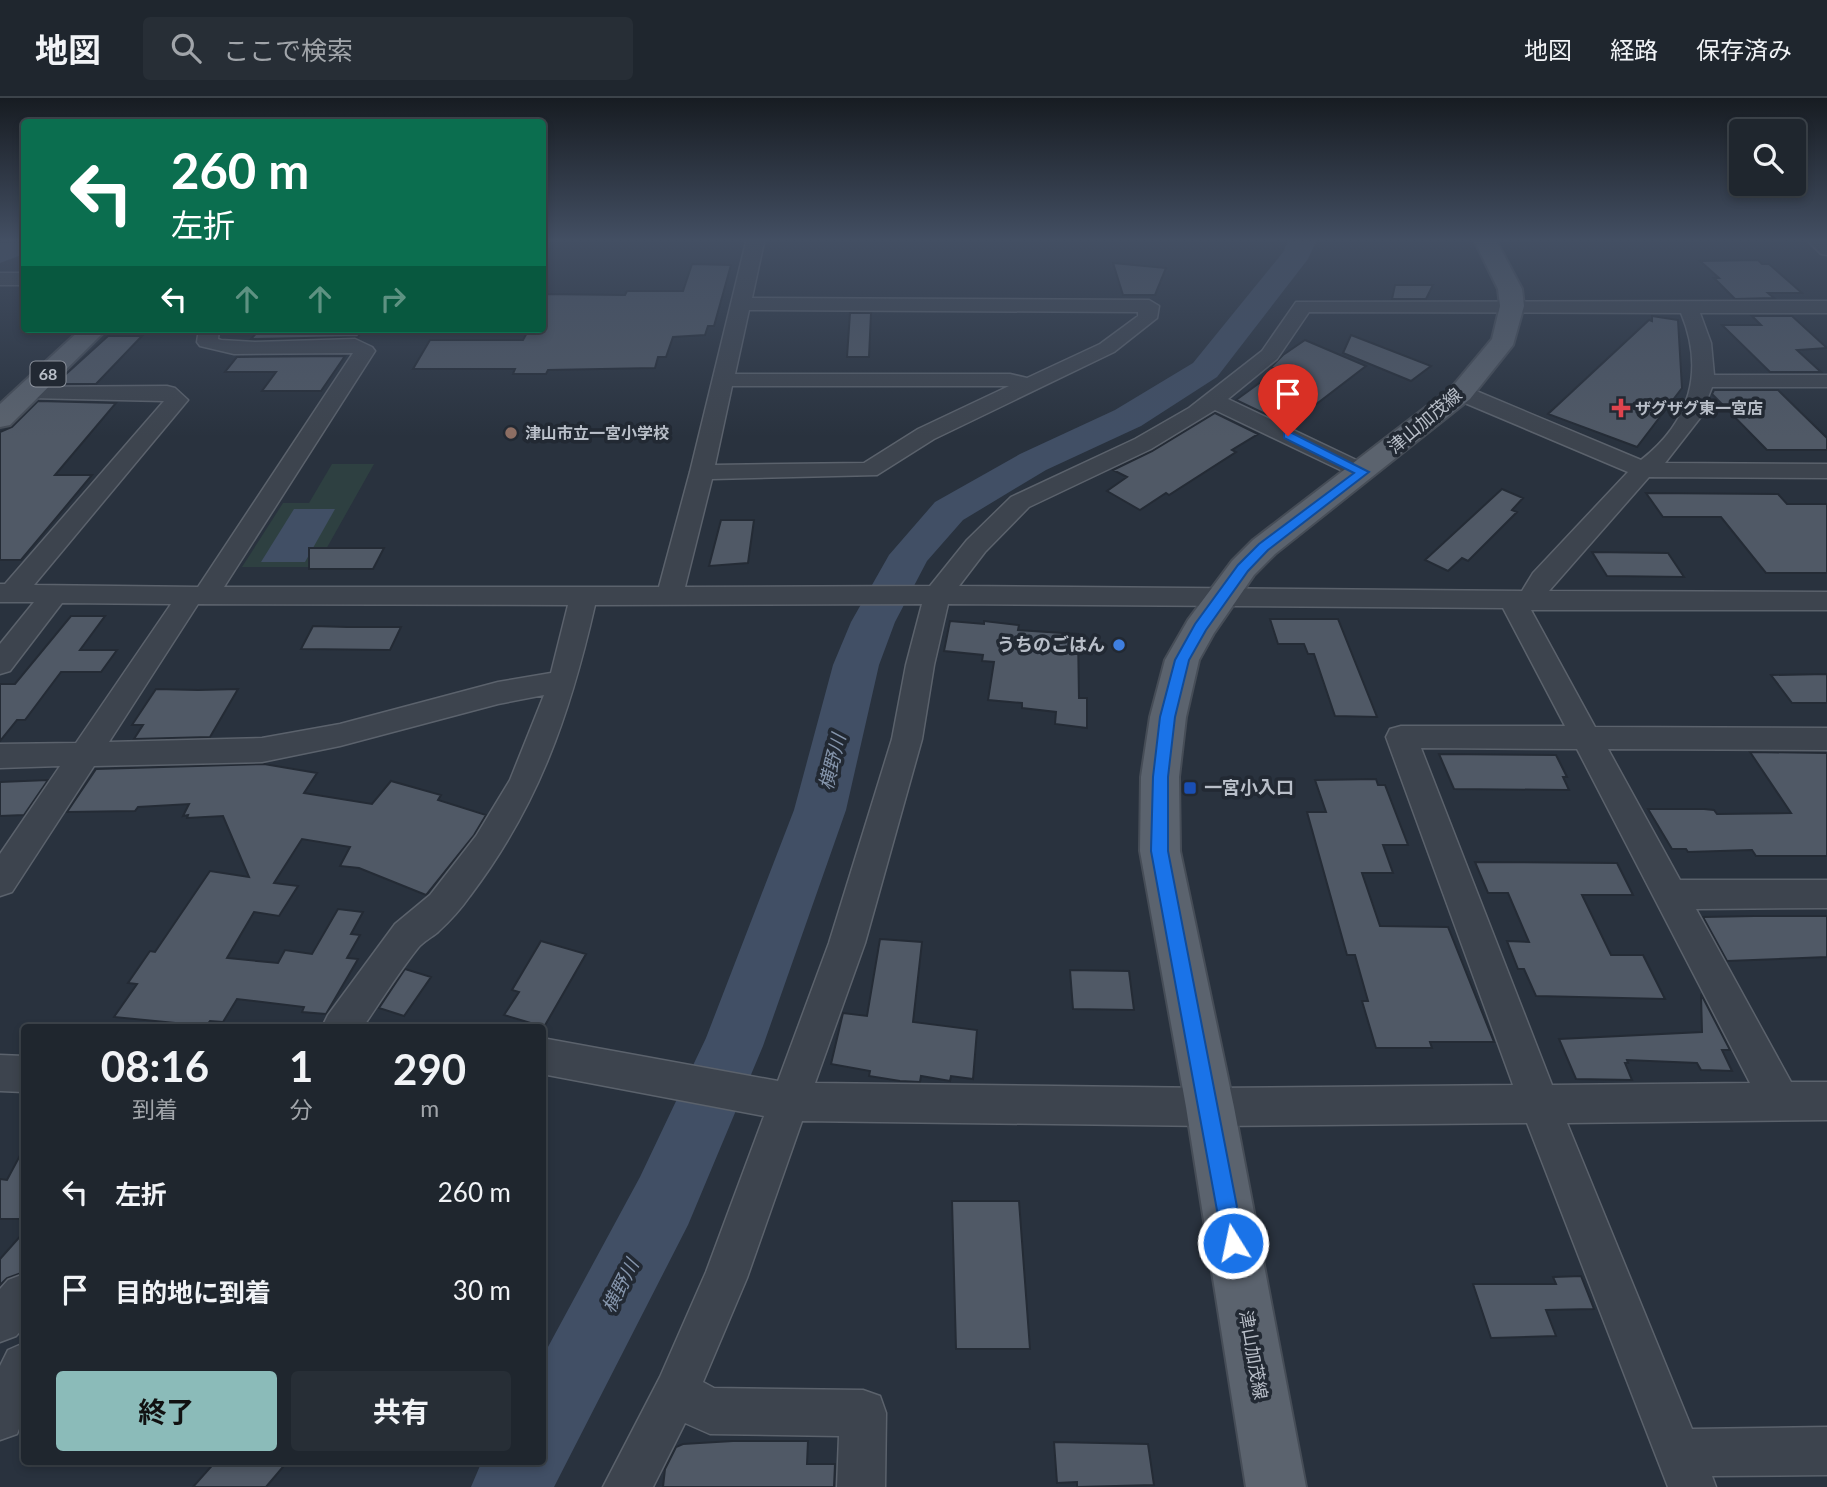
<!DOCTYPE html>
<html lang="ja">
<meta charset="utf-8">
<style>
:root{--surface:#1f262e;--page:#272e36;--text:#f1f3f6;--muted:#a1a5aa;--line:#3c434a;--accent:#8bbbb9}
body{margin:0;font-family:Lato,"Noto Sans JP",sans-serif;background:var(--page);color:var(--text);height:100vh;display:flex;flex-direction:column;font-size:26px;white-space:nowrap}
*{box-sizing:border-box;margin:0}
p{font-size:23px;color:var(--muted)}
.icon{flex:none;width:38px;height:38px;fill:none;stroke:currentColor;stroke-width:2;stroke-linecap:round;stroke-linejoin:round}
.map{position:relative;flex:1;overflow:hidden}
.sheet{position:absolute;left:21px;top:926px;width:525px;height:441px;display:flex;flex-direction:column;background:var(--surface);border-radius:7px;box-shadow:0 4px 10px #0003,0 0 0 2px var(--line)}
.sheet>*{flex:none}
.top-card{position:absolute;left:21px;top:21px;width:525px;height:214px;border-radius:7px;box-shadow:0 4px 10px #0003,0 0 0 2px var(--line);background:#0b6e4f;color:#fff;overflow:hidden}
.buttons{position:absolute;left:1729px;top:21px;display:grid;gap:14px}
.buttons a{display:grid;place-items:center;width:77px;height:77px;border-radius:7px;background:var(--surface);box-shadow:0 4px 10px #0003,0 0 0 2px var(--line);font-size:35px}
.pin{position:absolute;display:grid;place-items:center;width:60px;height:60px;color:#fff;margin:-72px -30px;border-radius:50% 50% 50% 0;rotate:-45deg;box-shadow:0 0 7px #0007}
.pin .icon{rotate:45deg}
.me{position:absolute;width:77px;margin:-38px;rotate:350deg;stroke-linejoin:round;filter:drop-shadow(0 0 5px #0008)}
.turn{display:flex;align-items:center;gap:24px;height:147px;padding:0 35px;font-size:32px}
.turn .icon{width:91px;height:91px;stroke-width:2.5}
.turn b{display:block;font-size:49px;line-height:60px}
.lanes{display:flex;align-items:center;height:66px;padding:0 35px;background:#0003;justify-content:center;gap:35px;direction:ltr}
.lanes .off{opacity:.35}
.eta{display:flex;justify-content:space-evenly;align-items:center;height:119px;text-align:center}
.eta b{font-size:42px;font-weight:700;line-height:49px}
.primary-button{display:flex;gap:14px;margin-top:auto;padding:14px 35px}
.primary-button a{flex:1;height:80px;border-radius:7px;background:var(--accent);color:#111;font-size:28px;font-weight:700;line-height:80px;text-align:center}
.primary-button a+a{background:var(--page);color:var(--text)}
ul{padding:0;list-style:none}
li{display:flex;align-items:center;gap:21px;height:98px;padding:0 35px}
li div{flex:1}
li b{display:block;font-size:26px}
li em{font-style:normal}
header{display:flex;align-items:center;gap:42px;box-sizing:border-box;height:98px;padding:0 35px;background:var(--surface);border-bottom:2px solid var(--line)}
header strong{font-size:33px}
nav{display:flex;gap:38px;margin-inline-start:auto;font-size:24px}
.search{width:490px;height:63px;background:var(--page);display:flex;align-items:center;gap:18px;box-sizing:border-box;padding:0 24px;border-radius:7px;color:var(--muted);font-size:26px}
.map>svg:first-child{display:block}
.green{fill:#2e4041}
.water{fill:#414f65}
.lines{fill:none;stroke-linecap:round;stroke-linejoin:round}
.river{fill:#414f65;fill-rule:evenodd}
.building{fill:#505966;stroke:#242b35;stroke-width:2}
.minor-casing{stroke:#5b626c;stroke-width:3}
.major-casing{stroke:#464d57;stroke-width:4}
.minor{fill:#3d444e;fill-rule:evenodd}
.major{fill:#5b636e;fill-rule:evenodd}
.route{fill:#1a73e8;stroke:#114b97;stroke-width:2}
.health-dot{fill:#e0444e;stroke:#222933;stroke-width:2.5}
.education-dot{fill:#8d6e63;stroke:#222933;stroke-width:2.5}
.shop-dot{fill:#3f7fe0;stroke:#222933;stroke-width:2.5}
.transit-dot{fill:#1a4fb4;stroke:#222933;stroke-width:2.5}
.labels{text-anchor:middle;stroke-width:7;stroke-linejoin:round;paint-order:stroke}
.shield{fill:#222933;stroke:#8c929c;stroke-width:2}
.shield-label{font-size:16px;font-weight:bold;fill:#b9bfc9}
.far-poi-label{font-size:16px;font-weight:bold;fill:#b9bfc9;stroke:#222933;text-anchor:start}
.street-label{font-size:18px;fill:#b9bfc9;stroke:#222933}
.poi-label{font-size:18px;font-weight:bold;fill:#b9bfc9;stroke:#222933;text-anchor:end}
.water-label{font-size:19px;font-style:italic;fill:#8595ac;stroke:#222933}
</style>
<header>
<strong>地図</strong>
<div class="search"><svg class="icon" aria-label="search" viewBox="0 0 24 24"><circle cx="10" cy="10" r="6"/><path d="M15 15l6 6"/></svg>ここで検索</div>
<nav><a>地図</a><a>経路</a><a>保存済み</a></nav>
</header>
<div class="map">
<svg width="1827" height="1389" viewBox="0 0 1827 1389">
<rect width="100%" height="100%" fill="#29323e"/>
<!-- green -->
<path class="green" d="M332,366H374L316,469H242L283,405H309Z"/>
<!-- water -->
<path class="water" d="M294,411H335L305,464H261Z"/>
<g class="lines">
<!-- river -->
<path class="river" d="M24,144V156L0,165V145Z
M1287,144H1316L1308,161L1217,279L1141,328L1046,372L963,422L927,463L895,524L879,567L846,712L763,948L688,1127L554,1389H471L482,1363H542V1260L640,1079L706,940L794,712L833,567L851,524L889,457L935,404L1020,356L1115,312L1193,265L1284,153Z"/>
</g>
<!-- building -->
<path class="building" d="M1758,162L1762,166H1769L1802,195H1768L1774,200L1735,201L1714,180H1719L1700,163Z
M1113,165L1166,170L1155,197H1123Z
M692,166L731,167L714,228H708L705,237L673,239L666,259H658L655,270L548,272L546,276H513L515,271H413L430,242H523L529,231H542V196L625,197L627,193H683Z
M1395,187H1433L1426,201H1392Z
M850,215H871L869,259H847Z
M1652,218L1678,222L1682,290L1637,349L1548,316L1649,222L1652,223Z
M1752,218H1792L1827,250L1797,252L1821,274H1770L1722,227H1761Z
M260,231H363L358,239L251,241Z
M1351,237L1431,268L1411,283L1343,255Z
M108,238H142L96,286H55Z
M1305,242L1366,268L1289,327L1236,302L1277,272L1271,269L1283,257Z
M345,258L321,293H262L276,274H225L237,259Z
M1714,292H1778L1827,340V352H1767L1712,296Z
M38,303L116,305L55,377H92L21,462H0V334L12,329Z
M1215,315L1258,336L1232,352L1236,354L1169,397L1166,395L1140,412L1107,393L1127,379L1113,372L1152,353Z
M1502,391L1523,400L1512,412L1517,414L1468,463L1462,460L1448,473L1425,462Z
M1646,395L1778,396L1787,406H1827V475H1766L1721,419H1663Z
M721,422H754L748,465L709,468Z
M309,450H384L373,471H309Z
M1592,454L1668,455L1684,479L1607,478Z
M71,518H105L80,552H117L101,574H61L25,622H17L0,643V586H15Z
M1270,521H1338L1377,619L1335,618L1314,556H1308L1304,546H1278Z
M950,523L984,526V523L1019,527L1018,532L1078,536L1079,600H1087V630L1055,626L1056,614L1022,610V605L988,602L994,564L982,563L983,557L944,553Z
M313,528L347,529H401L390,552L301,551Z
M1827,576V605H1792L1771,577Z
M156,591L198,592L238,591L210,639L134,641L143,627H132Z
M1750,654L1827,655V758H1756L1752,752L1688,754L1686,751H1672L1648,711H1704L1714,712L1717,716L1791,715Z
M1439,656L1556,657L1567,679H1563L1569,692L1454,691Z
M264,666L317,675L304,695L372,706L391,683L441,697L438,702L486,717L474,737L426,797L359,770L340,768L350,749L302,741L274,785L298,788L279,818L254,814L227,860L278,865L285,852L312,856L338,811L363,814L351,836L360,837L347,860L358,861L326,916L302,914L304,909L237,901L223,924L210,923L206,928L114,919L137,886L128,885L150,853L155,854L210,773L249,779L223,718L187,720L188,717L183,718L189,706L138,709L135,713L67,714L96,671Z
M1376,681L1378,687H1385L1408,747H1383L1393,775H1362L1380,828L1448,829L1494,944H1430L1432,950H1376L1362,903H1368L1355,857H1347L1307,714H1326L1315,682Z
M48,682L24,717L0,718V684Z
M1475,764L1617,765L1633,797H1582L1611,857H1643L1665,901L1536,898L1524,871H1518L1507,843L1529,844L1508,795H1488Z
M1754,818H1827V859L1727,863L1703,819Z
M880,841L922,844L913,924L977,932L973,981L951,978L950,983L921,978L920,984L900,983L869,978L870,973L831,966L843,915L867,918Z
M541,843L586,856L544,929L504,917L519,894L512,892Z
M405,871L431,879L404,918L379,910Z
M1070,872L1129,873L1134,912L1073,911Z
M1701,896L1730,952H1722L1732,973L1701,972L1697,965L1627,962L1628,965H1625L1632,982L1576,981L1559,941L1702,934Z
M24,1050V1121H0V1081L7,1082Z
M952,1103H1019L1030,1251H956Z
M24,1134V1174L7,1180L0,1187V1161Z
M1581,1178L1594,1211L1546,1212L1556,1238L1491,1240L1473,1186H1556L1553,1179Z
M733,1343H808L807,1366H835L834,1389H663L665,1371L676,1349L683,1346Z
M1054,1344L1148,1346L1154,1387L1077,1389V1384L1057,1385Z
M216,1363H288L266,1389H193Z"/>
<g class="lines">
<defs>
<path id="minor" d="M746,144H764L752,200L1149,202L1159,208L1157,220L1114,254L934,341L877,377L712,381L685,489L930,488L967,442L1011,399L1135,341L1189,310L1262,253L1296,204L1827,203V215H1700L1711,245L1714,277H1827V289H1712L1700,320L1665,365L1827,366V380L1649,379L1549,493L1827,494V512H1531L1595,629L1827,630V652L1608,651L1680,782H1827V810L1696,811L1791,984H1827V1022L1567,1025L1692,1331L1827,1329V1377L1712,1378L1716,1389H1668L1527,1025L1210,1028L802,1023L747,1180L703,1284L714,1290L863,1292L880,1298L886,1315L885,1389H837L839,1338L710,1336L685,1325L653,1389H603L660,1279L706,1174L764,1018L542,976V940L778,983L829,845L892,641L906,567L922,506L595,507C570,616 539,707 470,798C461,811 450,823 438,834C432,839 423,844 418,850C398,875 381,903 363,929H322L328,917L395,826L430,797L476,738L510,682L544,597L498,606L340,648L262,664L94,668L12,794L0,798V756L60,668L0,670V646L76,645L171,506L62,505L10,573L0,576V546L34,504H0V486H5L164,303L29,300L21,299L18,294L21,289L167,288L175,290L188,302L34,487L198,489L353,255L234,256L200,248L197,244L199,231H219L218,241L221,242L255,244L355,241L372,249L375,253L224,489H659L690,374ZM749,212L1138,214V218L1100,246L1027,280L1010,276H735ZM1309,214L1681,215C1705,273 1690,324 1641,362L1469,290H1453L1450,295L1453,300L1628,374L1533,475L1522,493L959,488L985,454L1029,409L1151,351L1215,312L1355,379H1371L1375,374L1371,369L1228,301L1277,261ZM732,288H1009L918,331L864,365L715,367ZM198,506L568,507L551,575L498,584L340,626L262,640L109,644ZM948,506L1503,510L1565,628H1401L1390,631L1386,639L1513,987L1210,990L815,985L865,845L922,641L934,567ZM1421,650L1577,651L1750,985L1552,987Z
M1809,144H1827V157L1821,156Z
M0,175H24V187H0Z
M0,957L24,958V994L0,993Z
M24,1176V1229L16,1238L0,1244V1191L8,1182Z
M24,1245V1318L17,1336L0,1342V1268L8,1252Z"/>
<path id="major" d="M1475,144H1497L1522,191L1524,208L1513,247L1470,301L1275,456L1254,477L1214,535L1199,562L1186,619L1179,679L1180,753L1234,1009L1306,1389H1246L1186,1009L1140,753L1141,679L1150,619L1165,562L1188,522L1232,463L1253,442L1452,289L1492,241L1500,208L1498,191Z
M81,231H107L10,327L0,329V306Z"/>
</defs>
<!-- minor casing -->
<use href="#minor" class="minor-casing"/>
<!-- major casing -->
<use href="#major" class="major-casing"/>
<!-- minor -->
<use href="#minor" class="minor"/>
<!-- major -->
<use href="#major" class="major"/>
</g>
<!-- sky -->
<linearGradient id="sky" x2="0" y2="1"><stop stop-color="#171c22"/><stop offset="0.42" stop-color="#434f63"/><stop offset="1" stop-color="#434f63" stop-opacity="0"/></linearGradient>
<rect width="1827" height="339" fill="url(#sky)"/>
<!-- route -->
<path class="route" d="M1284,335H1292L1369,374L1268,452L1248,473L1206,532L1189,562L1175,619L1168,679V753L1244,1145L1241,1152L1233,1155L1226,1152L1223,1145L1151,753L1153,679L1160,619L1175,562L1195,526L1238,467L1259,446L1354,375L1284,340Z"/>
<!-- markers -->
<path class="health-dot" d="M1617.5 299.5h7v7h7v7h-7v7h-7v-7h-7v-7h7z"/>
<circle class="education-dot" cx="511" cy="335" r="7"/>
<circle class="shop-dot" cx="1119" cy="547" r="7"/>
<rect class="transit-dot" x="1183" y="683" width="14" height="14" rx="3.5"/>
<g class="labels">
<!-- shield labels -->
<rect class="shield" x="30.5" y="263.5" width="35" height="25" rx="5"/>
<g class="shield-label">
<text x="48" y="282">68</text>
</g>
<!-- far-poi labels -->
<g class="far-poi-label">
<text x="1635" y="316">ザグザグ東一宮店</text>
<text x="525" y="341">津山市立一宮小学校</text>
</g>
<!-- street labels -->
<g class="street-label">
<text transform="translate(1425 323) rotate(-40)" y="6">津山加茂線</text>
<text transform="translate(1253 1257) rotate(80)" y="6">津山加茂線</text>
</g>
<!-- poi labels -->
<g class="poi-label">
<text x="1105" y="553">うちのごはん</text>
<text x="1204" y="696" text-anchor="start">一宮小入口</text>
</g>
<!-- water labels -->
<g class="water-label">
<text transform="translate(832 664) rotate(-76)" y="7">横野川</text>
<text transform="translate(620 1188) rotate(-63)" y="7">横野川</text>
</g>
</g>
</svg>
<div class="buttons">
<a><svg class="icon" aria-label="search" viewBox="0 0 24 24"><circle cx="10" cy="10" r="6"/><path d="M15 15l6 6"/></svg></a>
</div>
<div class="pin" style="left:1288px;top:338px;background:#d93025"><svg class="icon" aria-label="arrive" viewBox="0 0 24 24"><path d="M6 21V4h12l-3 4 3 4H6"/></svg></div>
<svg class="me" style="left:1233px;top:1145px" viewBox="-20 -20 40 40"><circle r="17" fill="#1a73e8" stroke="#fff" stroke-width="3"/><path d="M0-11L8 9 0 5-8 9z" fill="#fff"/></svg>
<div class="top-card">
<div class="turn"><svg class="icon" aria-label="left" viewBox="0 0 24 24"><path d="M17 20v-9H6M10 6l-5 5 5 5"/></svg><div><b>260 m</b>左折</div></div>
<div class="lanes"><svg class="icon" aria-label="left" viewBox="0 0 24 24"><path d="M17 20v-9H6M10 6l-5 5 5 5"/></svg><svg class="icon off" aria-label="ahead" viewBox="0 0 24 24"><path d="M12 20V5M6 11l6-6 6 6"/></svg><svg class="icon off" aria-label="ahead" viewBox="0 0 24 24"><path d="M12 20V5M6 11l6-6 6 6"/></svg><svg class="icon off" aria-label="right" viewBox="0 0 24 24"><path d="M7 20v-9h11M14 6l5 5-5 5"/></svg></div>
</div>
<section class="sheet">
<div class="eta">
<div><b>08:16</b><p>到着</p></div>
<div><b>1</b><p>分</p></div>
<div><b>290</b><p>m</p></div>
</div>
<ul>
<li><svg class="icon" aria-label="left" viewBox="0 0 24 24"><path d="M17 20v-9H6M10 6l-5 5 5 5"/></svg><div><b>左折</b></div><em>260 m</em></li>
<li><svg class="icon" aria-label="arrive" viewBox="0 0 24 24"><path d="M6 21V4h12l-3 4 3 4H6"/></svg><div><b>目的地に到着</b></div><em>30 m</em></li>
</ul>
<div class="primary-button"><a>終了</a><a>共有</a></div>
</section>
</div>
